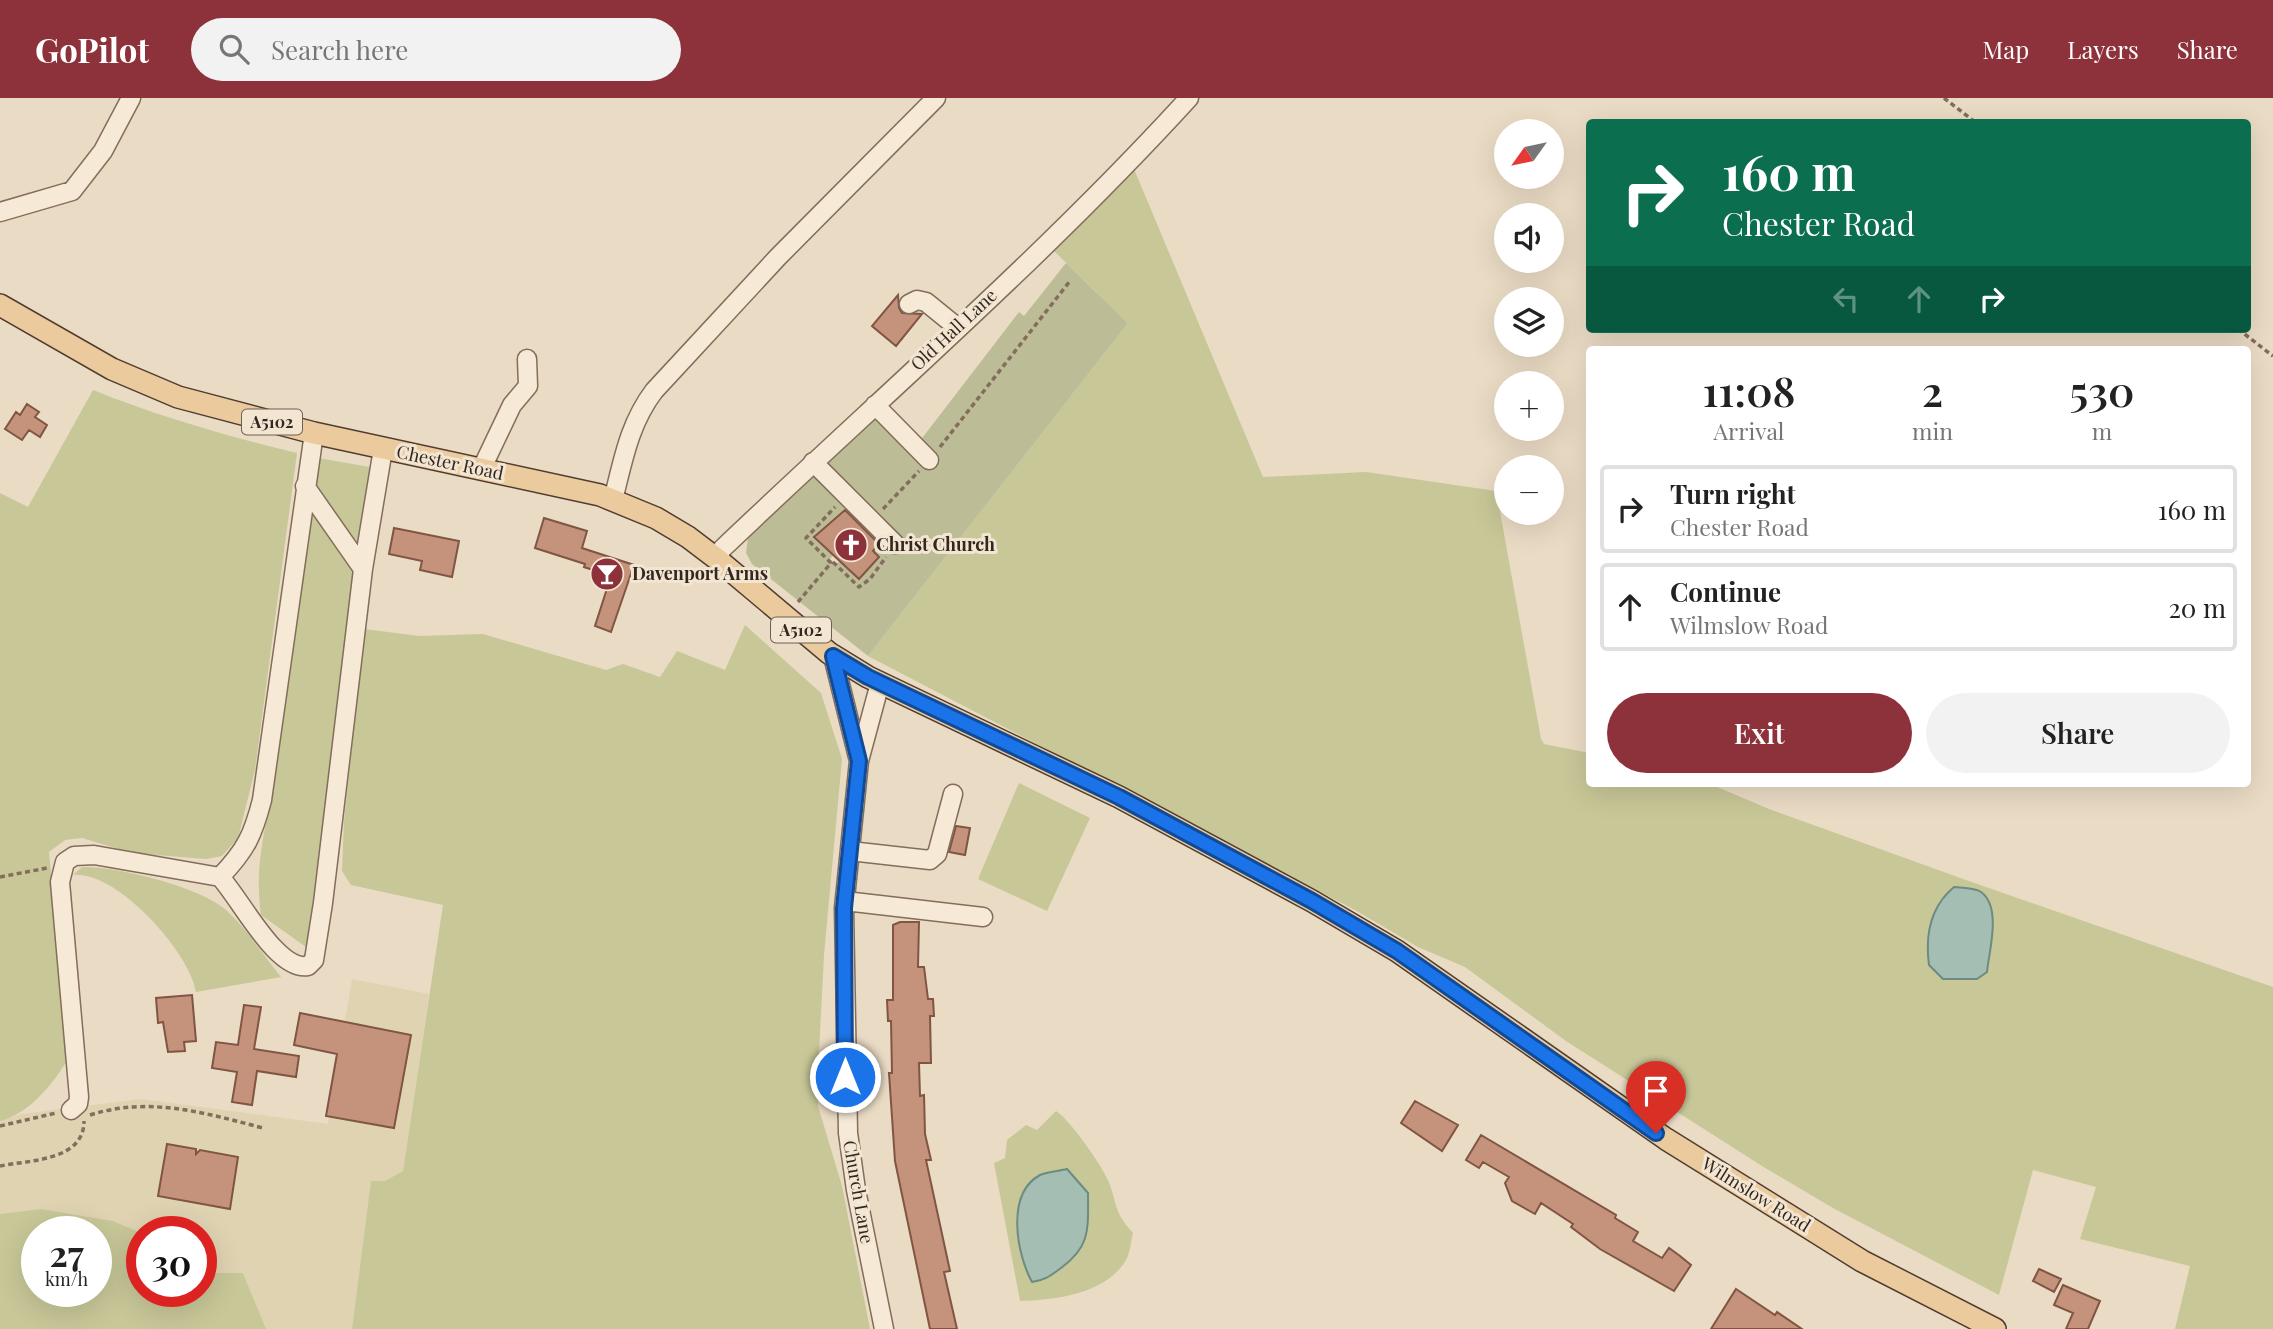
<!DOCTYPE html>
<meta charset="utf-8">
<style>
:root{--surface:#fff;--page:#f2f2f2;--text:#222;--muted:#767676;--line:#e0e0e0;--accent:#8d313b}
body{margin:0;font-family:"Playfair Display",serif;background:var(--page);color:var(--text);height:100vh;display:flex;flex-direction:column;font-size:26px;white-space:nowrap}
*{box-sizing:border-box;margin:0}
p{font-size:23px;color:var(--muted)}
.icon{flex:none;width:38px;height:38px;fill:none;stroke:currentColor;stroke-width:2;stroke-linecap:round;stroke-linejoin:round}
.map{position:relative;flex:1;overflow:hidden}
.side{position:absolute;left:1586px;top:248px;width:665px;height:441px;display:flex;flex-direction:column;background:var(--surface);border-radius:7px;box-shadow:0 7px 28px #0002}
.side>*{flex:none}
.guide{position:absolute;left:1586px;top:21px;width:665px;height:214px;border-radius:7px;box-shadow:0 7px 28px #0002;background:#0b6e4f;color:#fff;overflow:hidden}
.needle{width:46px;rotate:237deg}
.tools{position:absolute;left:1494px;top:21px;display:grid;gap:14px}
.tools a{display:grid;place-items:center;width:70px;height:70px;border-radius:50%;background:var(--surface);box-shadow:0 7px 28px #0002;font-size:35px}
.speed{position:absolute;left:21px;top:1118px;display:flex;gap:14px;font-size:35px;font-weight:700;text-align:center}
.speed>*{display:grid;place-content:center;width:91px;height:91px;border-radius:50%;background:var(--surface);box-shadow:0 7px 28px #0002;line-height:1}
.speed small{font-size:18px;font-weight:400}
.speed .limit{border:10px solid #d22;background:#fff;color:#111}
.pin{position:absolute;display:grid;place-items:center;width:60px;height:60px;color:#fff;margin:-72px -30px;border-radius:50% 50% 50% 0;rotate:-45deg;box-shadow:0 0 7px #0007}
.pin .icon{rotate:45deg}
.me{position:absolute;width:77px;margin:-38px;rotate:0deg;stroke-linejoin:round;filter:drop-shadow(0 0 5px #0008)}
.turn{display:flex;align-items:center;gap:24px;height:147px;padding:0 21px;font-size:32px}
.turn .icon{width:91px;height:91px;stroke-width:2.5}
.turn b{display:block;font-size:49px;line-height:60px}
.lanes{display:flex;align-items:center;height:66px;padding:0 21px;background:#0003;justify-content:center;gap:35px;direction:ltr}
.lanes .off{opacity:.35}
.eta{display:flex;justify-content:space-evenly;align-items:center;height:119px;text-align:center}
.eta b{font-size:42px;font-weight:600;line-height:49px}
.action{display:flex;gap:14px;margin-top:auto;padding:14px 21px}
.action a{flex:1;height:80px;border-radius:42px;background:var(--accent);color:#fff;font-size:28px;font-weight:600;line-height:80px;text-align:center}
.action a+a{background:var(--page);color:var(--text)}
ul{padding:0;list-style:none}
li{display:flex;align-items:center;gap:21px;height:88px;margin:0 14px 10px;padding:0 7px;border:4px solid var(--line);border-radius:7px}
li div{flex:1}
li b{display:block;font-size:26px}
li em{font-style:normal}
header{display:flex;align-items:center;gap:42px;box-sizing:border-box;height:98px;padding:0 35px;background:var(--accent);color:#fff}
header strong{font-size:33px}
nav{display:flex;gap:38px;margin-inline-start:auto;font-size:24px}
.search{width:490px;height:63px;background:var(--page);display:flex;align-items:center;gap:18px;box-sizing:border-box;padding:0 24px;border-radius:38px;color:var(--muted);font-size:26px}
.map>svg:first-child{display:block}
.farmland{fill:#dfd3b2}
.green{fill:#c7c798;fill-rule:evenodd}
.cemetery{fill:#bcbd97;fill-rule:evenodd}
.water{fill:#a5beb4;stroke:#6d8b80;stroke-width:2}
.building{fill:#c5937c;stroke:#805543;stroke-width:2}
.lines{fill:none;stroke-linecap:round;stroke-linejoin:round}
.minor-casing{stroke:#836d5c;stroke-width:21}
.major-casing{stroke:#513c30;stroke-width:24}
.path{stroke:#836d5c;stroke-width:3.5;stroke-dasharray:5 3.5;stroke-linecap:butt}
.minor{stroke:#f6e9d6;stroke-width:18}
.major{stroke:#ebcb9e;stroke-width:21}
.route-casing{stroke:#114b97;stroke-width:18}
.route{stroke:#1a73e8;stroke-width:12}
.labels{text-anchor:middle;stroke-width:6;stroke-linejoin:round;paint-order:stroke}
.shield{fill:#f2e6d2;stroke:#6d6055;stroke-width:2}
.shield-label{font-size:16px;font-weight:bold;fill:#34271f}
.street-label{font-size:18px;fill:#34271f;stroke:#f2e6d2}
.poi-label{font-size:18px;font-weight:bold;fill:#34271f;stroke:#f2e6d2;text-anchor:start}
</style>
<header>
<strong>GoPilot</strong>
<div class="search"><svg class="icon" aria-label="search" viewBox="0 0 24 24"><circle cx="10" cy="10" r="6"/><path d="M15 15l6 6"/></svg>Search here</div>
<nav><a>Map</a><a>Layers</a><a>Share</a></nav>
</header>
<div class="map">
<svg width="2273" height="1231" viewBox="0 0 2273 1231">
<rect width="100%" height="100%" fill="#eadbc4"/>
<!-- farmland -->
<path class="farmland" d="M352,881L429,896L403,1073L385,1083L371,1084L352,1231H266L243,1175H201V1134L142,1135L113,1123L41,1111L0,1116V1023L21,1016L141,1001L328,1026Z"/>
<!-- green -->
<path class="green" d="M1134,71L1263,379L1366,374L1496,393L1501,397L1499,408L1541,641L1544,646L1589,655V686H1710L1769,711L1966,782L2273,889V1231H2175L2190,1168L2080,1141L2096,1089L2033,1072L1999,1197L1833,1110L1762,1068L1566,943L1465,869L1418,849L1355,812L868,558L1128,225L1054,153Z
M93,292C160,319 227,338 297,355L255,672L238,740L222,758L206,761L132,755L82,740L65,742L49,754L68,961C53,986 29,1016 0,1023V395L28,409Z
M318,360L370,369L359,452L315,390Z
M308,408L355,473L335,618L325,744L306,849L261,817C253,761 269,723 276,668C288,582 298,495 308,408Z
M745,527L821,595L842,661L824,857L817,992L818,1008L842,1088L870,1231H352L371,1083H385L403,1073L443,807L351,787L342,773L344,723L364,531L419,538L483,536L606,572L623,566L660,579L677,553L725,572Z
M1019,685L1090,720L1047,813L978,781Z
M82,769C116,768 201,789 226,812C247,831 263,857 281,879L196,894C190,854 116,772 73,777Z
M1056,1013C1070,1022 1100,1065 1108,1082C1118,1107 1113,1113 1133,1135C1131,1143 1130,1155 1126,1162C1106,1196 1055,1202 1020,1203L994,1065L1005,1060L1007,1042L1026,1027L1037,1032Z
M41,1111L113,1123L142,1135V1194H201V1175H243L266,1231H0V1116ZM96,1134V1194H37V1134Z"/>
<!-- cemetery -->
<path class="cemetery" d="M1066,165L1128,225L868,558L752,466L746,455L748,440L876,317L913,352L1019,214L1024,218ZM845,412L849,415L852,413L883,442L873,453L879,459L859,481L840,463L836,466L830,461L833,457L815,439Z"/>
<!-- water -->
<path class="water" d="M1954,789C1962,790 1975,790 1981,794C2002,809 1989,853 1987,874L1977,881H1943L1929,867C1925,837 1930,809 1954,789Z
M1067,1071L1088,1095C1088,1131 1091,1148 1061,1170C1050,1178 1046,1182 1032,1184C1017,1157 1005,1096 1040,1077C1047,1074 1059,1073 1067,1071Z"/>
<!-- building -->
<path class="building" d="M898,197L899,210L902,215L922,216L896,248L872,228Z
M27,306L39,314L35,319L47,327L40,339L29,332L22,342L5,331L16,314L20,317Z
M845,412L879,446L873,453L879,459L859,481L814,439Z
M544,420L587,433L582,450L634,467L611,534L595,528L611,478L584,469L585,466L535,450Z
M394,430L459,443L452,479L420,472L422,463L389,456Z
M956,728L970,730L965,757L949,754Z
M900,824H919L918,869H924L928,901H933L934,918H930L931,965H919L920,998L924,997L925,1036L931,1062H926L950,1173L944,1174L957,1231H930L895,1063L889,975H892L891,923H888L887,902H893V827Z
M192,897L196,943L184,944L185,953L168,954L163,924L158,925L156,900Z
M244,907L261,909L254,951L299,958L296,979L257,973L252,1007L232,1004L237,974L212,970L216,944L238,947Z
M300,915L411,937L394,1030L326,1018L337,956L294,947Z
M1415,1003L1458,1027L1442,1053L1401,1025Z
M1481,1037L1616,1117L1615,1120L1638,1134L1633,1143L1662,1160L1669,1150L1680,1158L1691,1167L1674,1193L1600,1151L1571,1129L1573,1126L1541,1105L1535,1116L1512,1103L1505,1085L1509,1079L1483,1064L1479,1070L1466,1062Z
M167,1046L196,1051V1056L200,1052L238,1059L230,1111L158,1098Z
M2039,1171L2061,1181L2054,1194L2033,1183Z
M2063,1187L2100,1203L2088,1231H2066L2073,1215L2054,1207Z
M1736,1191L1775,1217L1777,1214L1802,1231H1711Z"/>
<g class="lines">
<defs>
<path id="minor" d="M0,114L72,93L103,53L131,0
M909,206L917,202L926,204L958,230
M875,307L929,362
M813,364L895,446
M481,372L512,307L528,288L527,261
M613,402C623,363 629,326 654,293L778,159L936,0
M717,461L722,451C878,302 1043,160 1189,0
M363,471L383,351
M833,558L858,659
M880,585L859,663L844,810L848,1035L856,1092L884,1231
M850,753L930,762L937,756L953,696
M220,779C246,752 253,737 262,702L314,335
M845,803L983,819
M71,1012L78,1006L79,999L60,784L65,764L74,758L94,757L220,779C240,800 277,874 308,868L314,862L323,805L363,471L305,388"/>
<path id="major" d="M0,207L112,271L178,299L314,335L600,397L656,420L688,439L717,461L829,555L868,579L1119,699L1312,803L1397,853L1666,1041L1862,1163L1995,1231"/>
</defs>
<!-- minor casing -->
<use href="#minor" class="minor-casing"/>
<!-- major casing -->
<use href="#major" class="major-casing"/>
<!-- path -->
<path class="path" d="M1944,0L1975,24
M2238,231L2273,258
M940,349L1070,183
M883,411L919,373
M833,464L859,489L870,481L886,459
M798,504L831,465L806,440L835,409
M0,779L47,770
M90,1017C150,998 205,1015 263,1030
M0,1028L56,1015
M0,1068C30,1062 84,1063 84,1023"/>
<!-- minor -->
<use href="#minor" class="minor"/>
<!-- major -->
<use href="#major" class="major"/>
</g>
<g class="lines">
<defs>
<path id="route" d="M845,979L844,810L859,663L833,558L868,579L1119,699L1312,803L1397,853L1656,1035"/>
</defs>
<!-- route casing -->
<use href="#route" class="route-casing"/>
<!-- route -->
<use href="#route" class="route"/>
</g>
<!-- icons -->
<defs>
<symbol id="church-disc" viewBox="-11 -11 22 22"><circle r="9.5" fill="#8d313b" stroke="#f2e6d2"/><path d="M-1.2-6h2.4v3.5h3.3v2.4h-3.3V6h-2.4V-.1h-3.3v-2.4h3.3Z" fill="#fff"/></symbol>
<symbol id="bar-disc" viewBox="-11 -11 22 22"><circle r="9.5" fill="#8d313b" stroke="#f2e6d2"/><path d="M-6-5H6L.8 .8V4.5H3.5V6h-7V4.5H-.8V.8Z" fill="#fff"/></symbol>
</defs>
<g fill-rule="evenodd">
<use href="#church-disc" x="832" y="428" width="38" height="38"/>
<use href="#bar-disc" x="588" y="457" width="38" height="38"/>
</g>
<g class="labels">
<!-- shield labels -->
<g class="shield">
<rect x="242" y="311.5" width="60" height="25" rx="5"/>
<rect x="771" y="519.5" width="60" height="25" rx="5"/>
</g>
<g class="shield-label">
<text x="272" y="330">A5102</text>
<text x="801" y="538">A5102</text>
</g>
<!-- street labels -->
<g class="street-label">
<text transform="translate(954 232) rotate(-43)" y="6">Old Hall Lane</text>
<text transform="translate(450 365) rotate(12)" y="6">Chester Road</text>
<text transform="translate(858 1094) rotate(80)" y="6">Church Lane</text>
<text transform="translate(1756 1097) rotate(32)" y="6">Wilmslow Road</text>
</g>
<!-- poi labels -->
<g class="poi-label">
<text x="876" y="453">Christ Church</text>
<text x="632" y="482">Davenport Arms</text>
</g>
</g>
</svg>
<div class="tools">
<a><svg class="needle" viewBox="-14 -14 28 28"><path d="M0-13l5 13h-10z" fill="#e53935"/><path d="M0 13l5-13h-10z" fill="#767676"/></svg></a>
<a><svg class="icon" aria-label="sound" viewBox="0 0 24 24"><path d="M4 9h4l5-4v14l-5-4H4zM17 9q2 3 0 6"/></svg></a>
<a><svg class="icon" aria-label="layers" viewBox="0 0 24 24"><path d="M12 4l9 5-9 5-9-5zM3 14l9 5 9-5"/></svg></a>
<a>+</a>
<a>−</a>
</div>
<div class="speed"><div>27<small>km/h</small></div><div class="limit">30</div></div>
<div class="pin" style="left:1656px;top:1035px;background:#d93025"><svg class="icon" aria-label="arrive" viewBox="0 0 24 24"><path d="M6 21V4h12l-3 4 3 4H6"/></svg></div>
<svg class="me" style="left:845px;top:979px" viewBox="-20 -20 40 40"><circle r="17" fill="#1a73e8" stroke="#fff" stroke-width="3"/><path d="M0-11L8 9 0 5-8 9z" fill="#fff"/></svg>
<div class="guide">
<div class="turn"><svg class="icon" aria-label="right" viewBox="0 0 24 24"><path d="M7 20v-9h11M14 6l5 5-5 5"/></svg><div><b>160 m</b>Chester Road</div></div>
<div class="lanes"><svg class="icon off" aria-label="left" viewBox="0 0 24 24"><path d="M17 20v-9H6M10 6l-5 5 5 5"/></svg><svg class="icon off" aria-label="ahead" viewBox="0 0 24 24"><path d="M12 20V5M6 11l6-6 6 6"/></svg><svg class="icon" aria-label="right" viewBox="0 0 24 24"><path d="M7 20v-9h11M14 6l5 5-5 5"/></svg></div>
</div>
<section class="side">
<div class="eta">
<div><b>11:08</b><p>Arrival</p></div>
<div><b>2</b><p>min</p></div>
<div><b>530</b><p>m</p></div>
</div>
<ul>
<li><svg class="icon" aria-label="right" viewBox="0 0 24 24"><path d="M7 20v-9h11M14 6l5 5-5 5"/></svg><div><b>Turn right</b><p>Chester Road</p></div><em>160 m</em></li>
<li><svg class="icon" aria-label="ahead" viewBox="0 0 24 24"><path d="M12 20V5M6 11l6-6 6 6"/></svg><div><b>Continue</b><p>Wilmslow Road</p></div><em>20 m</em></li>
</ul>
<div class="action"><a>Exit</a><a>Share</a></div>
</section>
</div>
